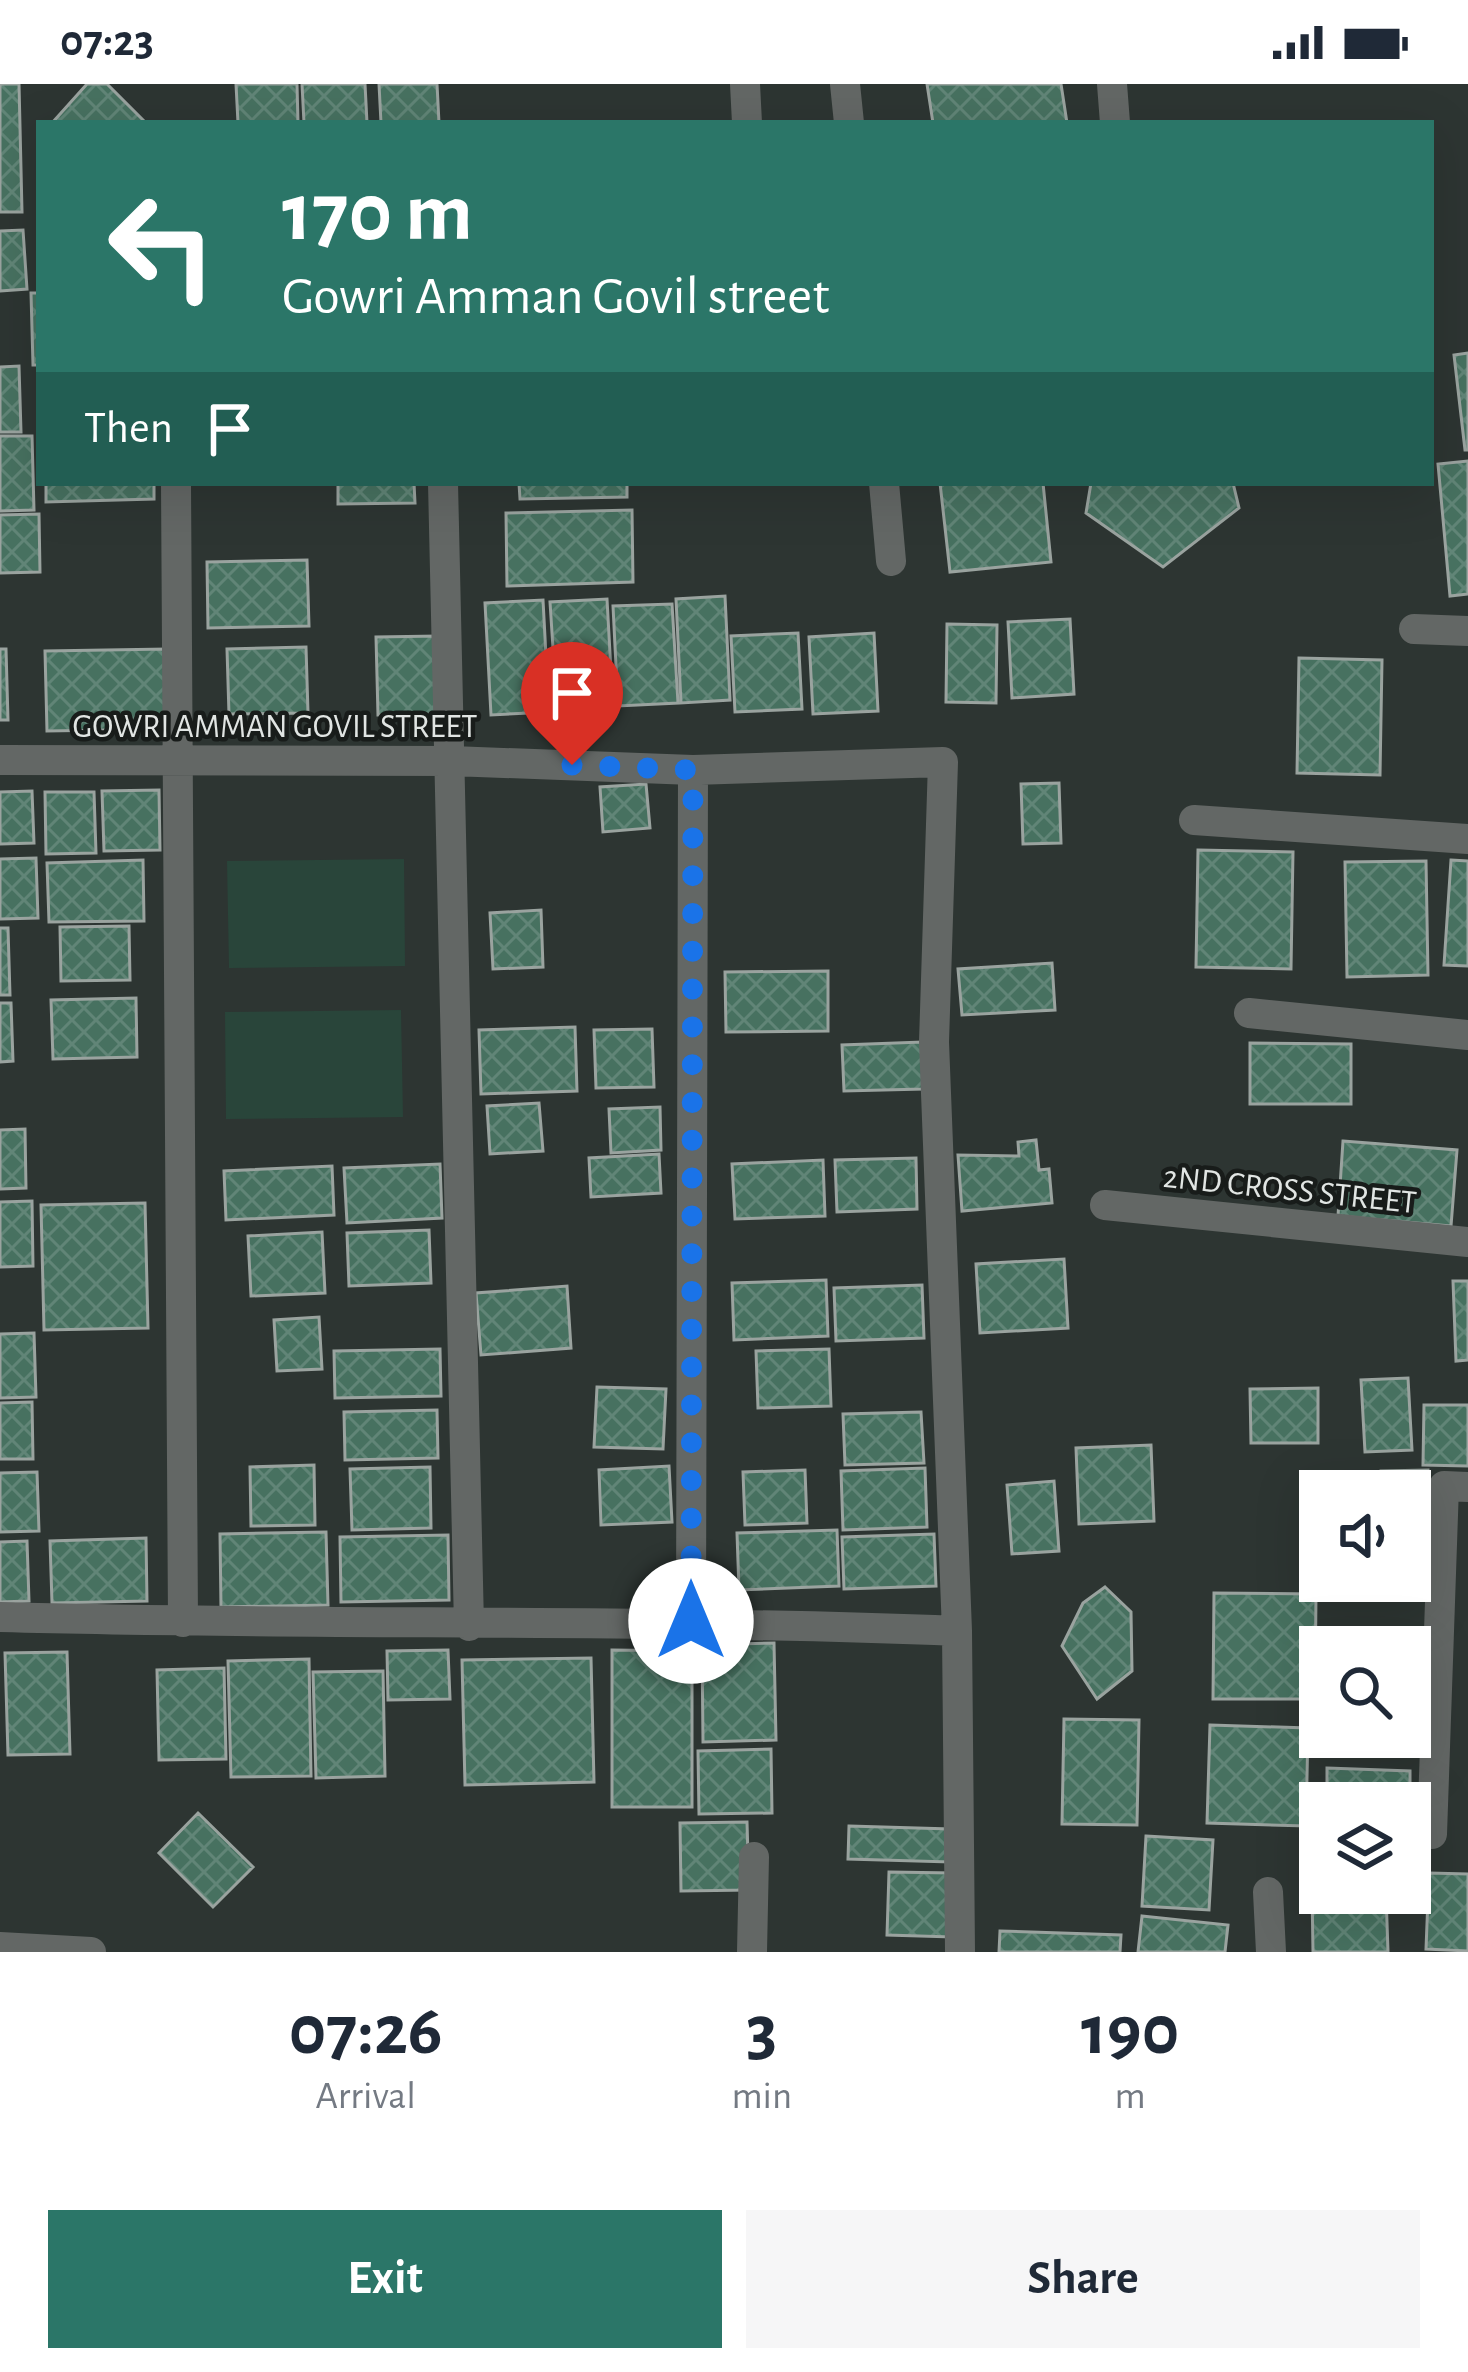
<!DOCTYPE html>
<style>
:root{--surface:#fff;--page:#f6f6f7;--text:#1f2937;--muted:#747a83;--accent:#2b7668}
body{margin:0;font-family:"Alegreya Sans",sans-serif;background:var(--page);color:var(--text);height:100vh;display:flex;flex-direction:column;font-size:45px;white-space:nowrap}
*{box-sizing:border-box;margin:0}
p{font-size:39px;color:var(--muted)}
.icon{flex:none;width:66px;height:66px;fill:none;stroke:currentColor;stroke-width:2;stroke-linecap:round;stroke-linejoin:round}
.map{position:relative;height:1868px;overflow:hidden}
.drawer{display:flex;flex-direction:column;background:var(--surface);flex:1}
.drawer>*{flex:none}
.banner{position:absolute;left:36px;top:36px;width:1398px;height:366px;border-radius:0px;box-shadow:0 12px 48px #0002;background:#2b7668;color:#fff;overflow:hidden}
.tools{position:absolute;left:1299px;top:1386px;display:grid;gap:24px}
.tools a{display:grid;place-items:center;width:132px;height:132px;border-radius:0px;background:var(--surface);box-shadow:0 12px 48px #0002;font-size:60px}
.pin{position:absolute;display:grid;place-items:center;width:102px;height:102px;color:#fff;margin:-123px -51px;border-radius:50% 50% 50% 0;rotate:-45deg;box-shadow:0 0 12px #0007}
.pin .icon{rotate:45deg}
.me{position:absolute;width:132px;margin:-66px;rotate:0deg;stroke-linejoin:round;filter:drop-shadow(0 0 9px #0008)}
.turn{display:flex;align-items:center;gap:42px;height:252px;padding:0 48px;font-size:54px}
.turn .icon{width:156px;height:156px;stroke-width:2.5}
.turn b{display:block;font-size:84px;line-height:102px}
.then{display:flex;align-items:center;height:114px;padding:0 48px;background:#0003;gap:24px;font-size:45px}
.eta{display:flex;justify-content:space-evenly;align-items:center;height:204px;text-align:center}
.eta b{font-size:72px;font-weight:600;line-height:84px}
.primary-button{display:flex;gap:24px;margin-top:auto;padding:24px 48px}
.primary-button a{flex:1;height:138px;border-radius:0px;background:var(--accent);color:#fff;font-size:48px;font-weight:600;line-height:138px;text-align:center}
.primary-button a+a{background:var(--page);color:var(--text)}
.status{display:flex;justify-content:space-between;align-items:center;height:84px;padding:0 60px;background:var(--surface);direction:ltr}
.status svg{height:33px;fill:currentColor}
.map>svg:first-child{display:block}
.pitch{fill:#29453a}
.building{fill:url(#building-cross-hatch);stroke:#9aa39f;stroke-width:3}
.lines{fill:none;stroke-linecap:round;stroke-linejoin:round}
.minor{stroke:#636765;stroke-width:30}
.route{stroke:#1a73e8;stroke-width:21;stroke-dasharray:0 37.8}
.labels{text-anchor:middle;stroke-width:9;stroke-linejoin:round;paint-order:stroke}
.street-label{font-size:33px;fill:#e1e5e3;stroke:#181c1a}
</style>
<div class="status"><b>07:23</b><svg viewBox="0 0 49 12"><path d="M0 12V9h3v3zM5 12V6h3v6zM10 12V3h3v9zM15 12V0h3v12zM26 1h20v11H26zM47 4h2v5h-2z"/></svg></div>
<div class="map">
<svg width="1468" height="1868" viewBox="0 0 1468 1868">
<defs>
<pattern id="building-cross-hatch" width="8" height="8" patternUnits="userSpaceOnUse" patternTransform="scale(3)"><rect width="8" height="8" fill="#477160"/><path d="M0 0l8 8M0 8l8-8" fill="none" stroke="#618577"/></pattern>
</defs>
<rect width="100%" height="100%" fill="#2d3532"/>
<!-- pitch -->
<path class="pitch" d="M404,775L405,882L229,884L227,777Z
M401,926L403,1033L226,1035L225,928Z"/>
<!-- building -->
<path class="building" d="M0,0H19L22,128H0Z
M87,0H107L146,39H52Z
M236,0H297L298,39H238Z
M302,0H365L367,39H304Z
M379,0H437L439,39H381Z
M927,0H1061L1067,39H933Z
M23,146L27,205L0,207V147Z
M31,209H39V281H33Z
M1468,269V366H1465L1454,271Z
M19,282L21,348H0V283Z
M0,352H32L34,426L0,427Z
M1468,377V510L1450,512L1438,380Z
M46,399H154V415L46,418Z
M338,399H414L415,419L338,420Z
M519,399H627V413L520,415Z
M940,399H1043L1051,478L950,488Z
M1091,399H1233L1239,424L1163,483L1086,429Z
M632,426L633,498L507,502L506,429Z
M39,430L40,488L0,489V431Z
M307,476L309,542L208,544L207,478Z
M725,512L730,616L681,619L676,515Z
M607,515L613,624L557,626L550,518Z
M543,516L549,628L491,631L485,519Z
M672,520L678,619L618,622L613,522Z
M1070,535L1074,610L1012,614L1008,538Z
M947,540L997,541L996,619L946,618Z
M798,549L802,625L735,628L731,552Z
M874,549L878,627L813,630L809,553Z
M438,552L440,630L378,631L376,553Z
M306,563L308,629L229,630L227,565Z
M0,565H6L8,636H0Z
M167,565L168,645L47,647L45,567Z
M1299,574L1382,576L1380,691L1297,689Z
M1059,699L1061,759L1023,760L1021,700Z
M646,700L650,744L603,748L600,703Z
M159,706L160,766L104,767L102,707Z
M32,707L34,759L0,760V708Z
M45,708H94L96,769L46,770Z
M1198,766L1293,768L1291,885L1196,883Z
M36,774L38,834L0,835V775Z
M143,776L144,837L49,838L47,779Z
M1451,776L1468,777V882L1444,881Z
M1426,777L1428,891L1347,893L1345,778Z
M541,826L543,883L493,885L490,829Z
M129,842L130,896L61,897L60,843Z
M0,844H8L10,911H0Z
M1052,879L1055,926L962,931L958,885Z
M828,887V947L726,948L725,888Z
M136,914L137,973L53,975L51,916Z
M0,919H11L13,977L0,978Z
M575,943L577,1007L481,1010L479,946Z
M652,945L654,1003L596,1004L594,946Z
M922,958L923,1005L844,1007L842,961Z
M1250,959L1351,960V1020H1250Z
M539,1019L543,1067L490,1070L487,1022Z
M660,1023L661,1066L611,1069L609,1025Z
M25,1045L26,1104L0,1105V1046Z
M1036,1056L1039,1086L1049,1085L1052,1119L962,1127L958,1071L1019,1072L1018,1058Z
M1343,1057L1457,1066L1451,1142L1338,1132Z
M659,1070L661,1109L591,1113L589,1074Z
M916,1074L917,1125L837,1128L835,1076Z
M823,1076L825,1132L735,1135L732,1080Z
M440,1080L442,1134L347,1139L344,1084Z
M332,1082L334,1131L226,1136L224,1087Z
M32,1117L33,1182L0,1183V1118Z
M145,1119L148,1244L44,1246L41,1121Z
M429,1146L431,1199L349,1202L347,1149Z
M322,1148L325,1209L251,1212L248,1152Z
M1064,1175L1068,1244L980,1249L976,1180Z
M826,1196L828,1252L734,1256L732,1199Z
M1453,1197H1468V1276L1456,1277Z
M922,1201L924,1254L836,1257L834,1204Z
M567,1202L571,1264L481,1271L476,1209Z
M319,1233L322,1285L277,1287L274,1236Z
M34,1249L36,1313L0,1314V1250Z
M440,1265L441,1312L335,1314L334,1267Z
M829,1265L831,1322L758,1324L756,1267Z
M1408,1294L1412,1366L1365,1368L1361,1296Z
M597,1303L666,1305L663,1365L594,1363Z
M1318,1304V1359H1251L1250,1305Z
M32,1318L33,1375H0V1319Z
M1424,1321H1468V1382L1423,1381Z
M437,1326L438,1374L345,1376L344,1328Z
M921,1328L924,1379L845,1381L843,1330Z
M1151,1361L1154,1437L1079,1440L1076,1364Z
M314,1381L315,1441L251,1442L250,1383Z
M669,1382L672,1438L601,1441L599,1386Z
M430,1383L431,1444L352,1446L350,1385Z
M925,1384L927,1443L843,1446L841,1387Z
M805,1386L807,1439L745,1441L743,1388Z
M1428,1386L1430,1474L1410,1475V1407H1381V1387Z
M37,1388L39,1447L0,1448V1389Z
M1054,1397L1059,1467L1012,1470L1007,1401Z
M837,1446L839,1502L739,1506L737,1449Z
M326,1448L328,1521L221,1523L220,1450Z
M934,1450L936,1502L844,1505L842,1453Z
M448,1451L449,1516L341,1518L340,1453Z
M146,1454L147,1517L52,1519L50,1457Z
M27,1457L29,1517L0,1518V1458Z
M1105,1503L1131,1528L1132,1587L1097,1615L1062,1562L1083,1519Z
M1214,1509L1316,1510L1315,1615H1213Z
M774,1559L776,1656L703,1658L702,1561Z
M448,1566L450,1615L388,1616L387,1567Z
M612,1566L692,1567V1723H612Z
M67,1568L70,1670L8,1671L5,1569Z
M591,1574L594,1698L465,1701L462,1576Z
M309,1575L311,1692L231,1693L228,1577Z
M224,1584L226,1675L159,1676L157,1586Z
M383,1587L385,1692L316,1694L313,1588Z
M1064,1635L1139,1636L1137,1741L1062,1740Z
M1210,1641L1308,1644L1306,1742L1207,1739Z
M771,1665L772,1729L699,1730L698,1667Z
M1327,1684L1410,1687V1719H1327Z
M198,1729L253,1783L213,1823L159,1769Z
M747,1738L749,1806L681,1807L680,1739Z
M849,1742L950,1745V1778L848,1775Z
M1146,1752L1213,1756L1209,1826L1142,1822Z
M889,1788L953,1789L952,1853L887,1851Z
M1429,1789L1468,1790V1867L1426,1865Z
M1320,1805L1386,1809L1388,1868H1313L1312,1806Z
M1142,1832L1228,1841L1225,1868H1138Z
M1000,1847L1121,1851L1120,1868H999Z"/>
<g class="lines">
<!-- minor -->
<path class="minor" d="M745,0L747,39
M845,0L849,39
M1112,0L1115,39
M176,399L183,1538
M443,399L469,1542
M884,399L891,477
M1414,545L1468,547
M0,676L452,677L693,686L943,678L934,958L957,1547L960,1868
M1194,736L1468,755
M1249,929L1468,951
M1105,1121L1468,1158
M0,1533C319,1542 638,1534 957,1547
M691,1537L693,686
M1432,1750L1444,1402L1468,1403
M1268,1808L1271,1868
M0,1863L91,1868
M752,1868L754,1773"/>
</g>
<g class="lines">
<!-- route -->
<path class="route" d="M572,681L693,686L691,1537"/>
</g>
<g class="labels">
<!-- street labels -->
<g class="street-label">
<text x="275" y="653">GOWRI AMMAN GOVIL STREET</text>
<text transform="translate(1290 1104) rotate(6)" y="12">2ND CROSS STREET</text>
</g>
</g>
</svg>
<div class="tools">
<a><svg class="icon" aria-label="sound" viewBox="0 0 24 24"><path d="M4 9h4l5-4v14l-5-4H4zM17 9q2 3 0 6"/></svg></a>
<a><svg class="icon" aria-label="search" viewBox="0 0 24 24"><circle cx="10" cy="10" r="6"/><path d="M15 15l6 6"/></svg></a>
<a><svg class="icon" aria-label="layers" viewBox="0 0 24 24"><path d="M12 4l9 5-9 5-9-5zM3 14l9 5 9-5"/></svg></a>
</div>
<div class="pin" style="left:572px;top:681px;background:#d93025"><svg class="icon" aria-label="arrive" viewBox="0 0 24 24"><path d="M6 21V4h12l-3 4 3 4H6"/></svg></div>
<svg class="me" style="left:691px;top:1537px" viewBox="-20 -20 40 40"><circle r="19" fill="#fff"/><path d="M0-13L10 11 0 6-10 11z" fill="#1a73e8"/></svg>
<div class="banner">
<div class="turn"><svg class="icon" aria-label="left" viewBox="0 0 24 24"><path d="M17 20v-9H6M10 6l-5 5 5 5"/></svg><div><b>170 m</b>Gowri Amman Govil street</div></div>
<div class="then">Then<svg class="icon" aria-label="arrive" viewBox="0 0 24 24"><path d="M6 21V4h12l-3 4 3 4H6"/></svg></div>
</div>
</div>
<section class="drawer">
<div class="eta">
<div><b>07:26</b><p>Arrival</p></div>
<div><b>3</b><p>min</p></div>
<div><b>190</b><p>m</p></div>
</div>
<div class="primary-button"><a>Exit</a><a>Share</a></div>
</section>
